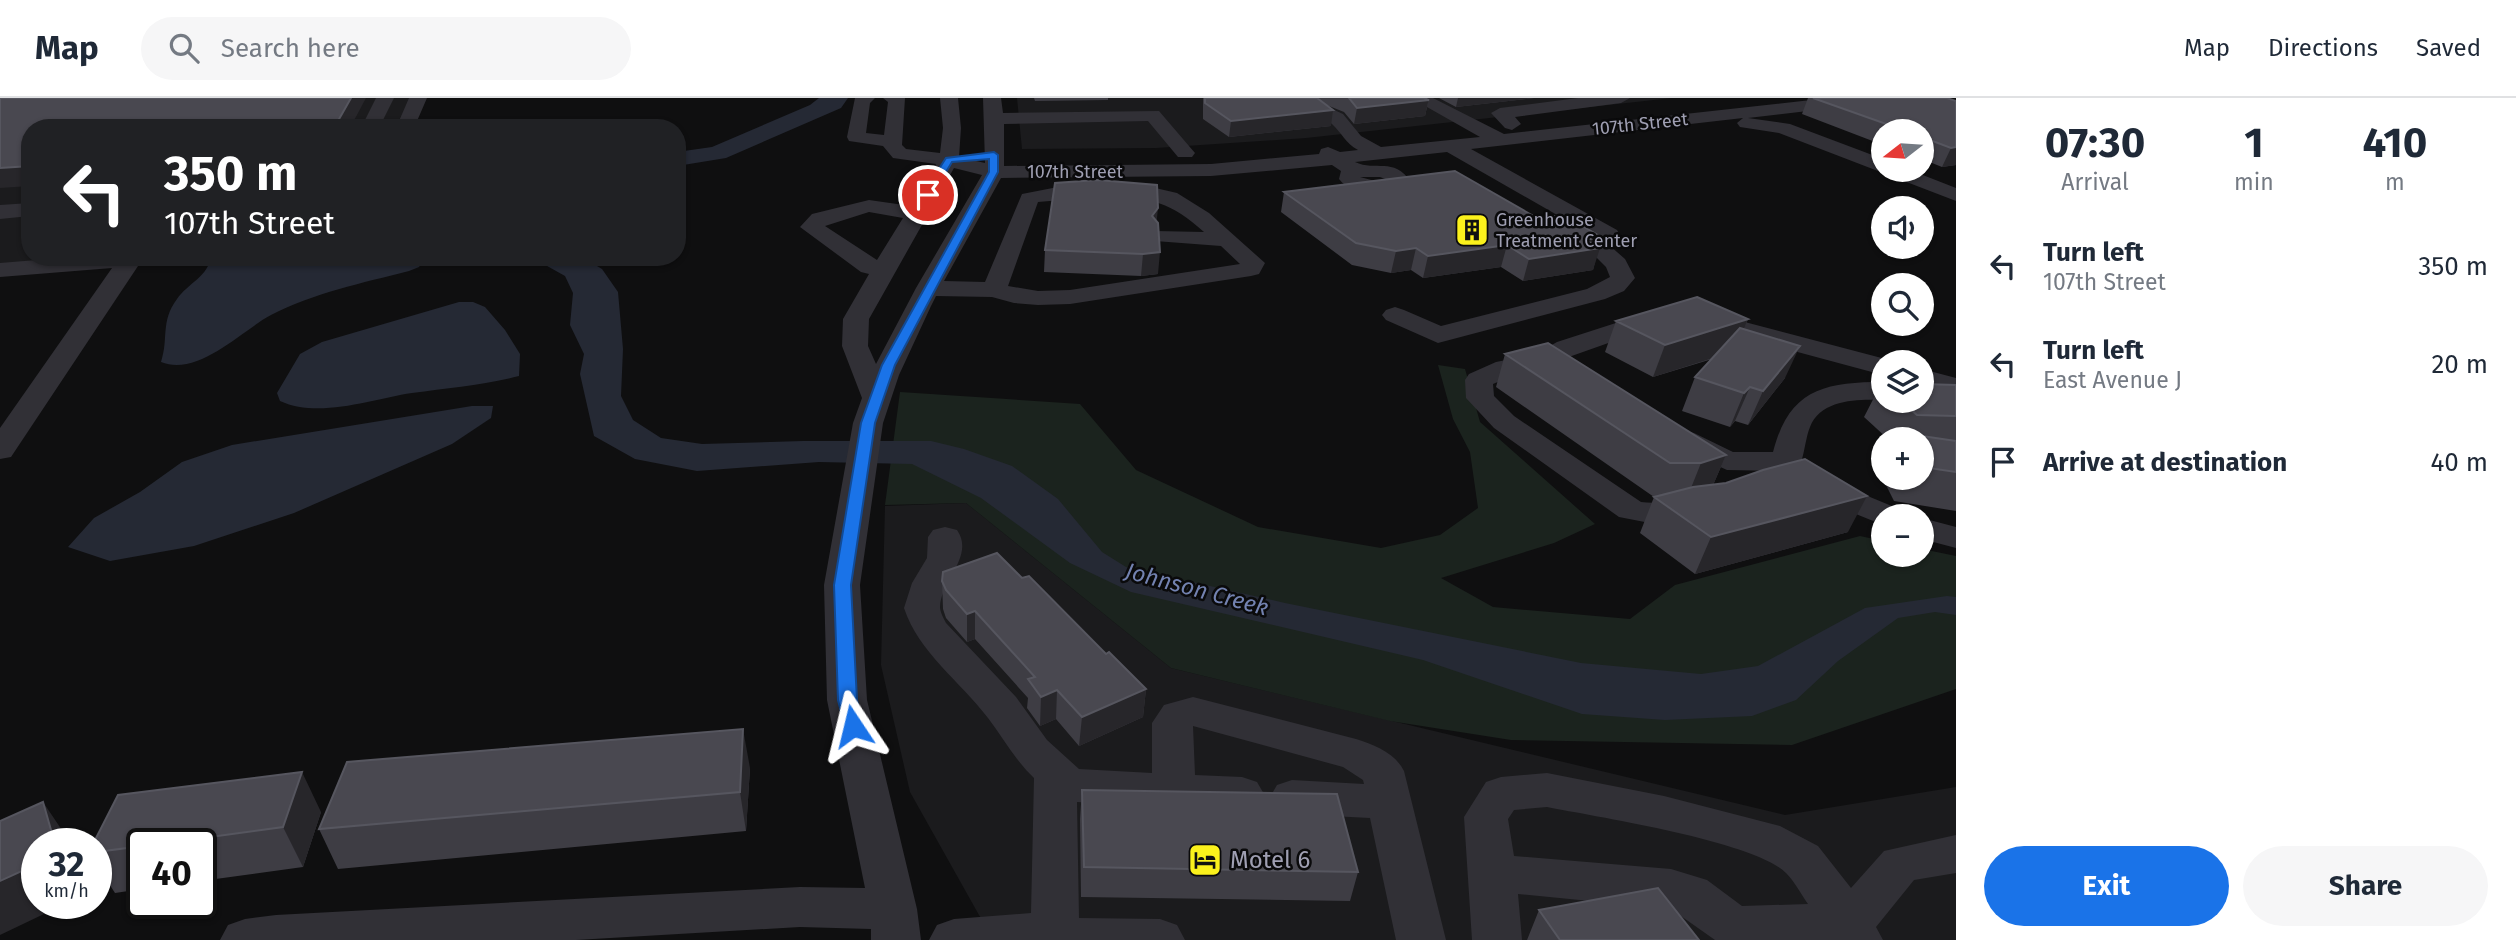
<!DOCTYPE html>
<meta charset="utf-8">
<style>
:root{--surface:#fff;--page:#f6f6f7;--text:#1f2937;--muted:#747a83;--line:#e0e1e3;--accent:#1a73e8}
body{margin:0;font-family:"Fira Sans",sans-serif;background:var(--page);color:var(--text);height:100vh;display:flex;flex-direction:column;font-size:26px;white-space:nowrap}
*{box-sizing:border-box;margin:0}
p{font-size:23px;color:var(--muted)}
.icon{flex:none;width:38px;height:38px;fill:none;stroke:currentColor;stroke-width:2;stroke-linecap:round;stroke-linejoin:round}
.map{position:relative;flex:1;overflow:hidden}
.details{display:flex;flex-direction:column;background:var(--surface);width:560px}
.details>*{flex:none}
.top-card{position:absolute;left:21px;top:21px;width:665px;height:147px;border-radius:28px;box-shadow:0 2px 5px #0004;background:#202124;color:#fff;overflow:hidden}
.needle{width:46px;rotate:253deg}
.buttons{position:absolute;left:1871px;top:21px;display:grid;gap:14px}
.buttons a{display:grid;place-items:center;width:63px;height:63px;border-radius:50%;background:var(--surface);box-shadow:0 2px 5px #0004;font-size:35px}
.speed{position:absolute;left:21px;top:730px;display:flex;gap:14px;font-size:35px;font-weight:700;text-align:center}
.speed>*{display:grid;place-content:center;width:91px;height:91px;border-radius:50%;background:var(--surface);box-shadow:0 2px 5px #0004;line-height:1}
.speed small{font-size:18px;font-weight:400}
.speed .limit{border:4px solid #111;border-radius:10px;background:#fff;color:#111}
.pin{position:absolute;display:grid;place-items:center;width:60px;height:60px;color:#fff;margin:-30px;border:4px solid #fff;border-radius:50%;box-shadow:0 2px 7px #0007}
.me{position:absolute;width:77px;margin:-38px;rotate:350deg;stroke-linejoin:round;filter:drop-shadow(0 0 5px #0008)}
.turn{display:flex;align-items:center;gap:24px;height:147px;padding:0 28px;font-size:32px}
.turn .icon{width:91px;height:91px;stroke-width:2.5}
.turn b{display:block;font-size:49px;line-height:60px}
.eta{display:flex;justify-content:space-evenly;align-items:center;height:119px;text-align:center}
.eta b{font-size:42px;font-weight:700;line-height:49px}
.primary-button{display:flex;gap:14px;margin-top:auto;padding:14px 28px}
.primary-button a{flex:1;height:80px;border-radius:42px;background:var(--accent);color:#fff;font-size:28px;font-weight:700;line-height:80px;text-align:center}
.primary-button a+a{background:var(--page);color:var(--text)}
ul{padding:0;list-style:none}
li{display:flex;align-items:center;gap:21px;height:98px;padding:0 28px}
li div{flex:1}
li b{display:block;font-size:26px}
li em{font-style:normal}
header{display:flex;align-items:center;gap:42px;box-sizing:border-box;height:98px;padding:0 35px;background:var(--surface);border-bottom:2px solid var(--line)}
header strong{font-size:33px}
nav{display:flex;gap:38px;margin-inline-start:auto;font-size:24px}
.search{width:490px;height:63px;background:var(--page);display:flex;align-items:center;gap:18px;box-sizing:border-box;padding:0 24px;border-radius:38px;color:var(--muted);font-size:26px}
main{display:flex;flex:1;min-height:0}
.map>svg:first-child{display:block}
.built{fill:#1b1b1d}
.green{fill:#1b231e}
.water{fill:#252934}
.lines{fill:none;stroke-linecap:round;stroke-linejoin:round}
.minor{fill:#313036;fill-rule:evenodd}
.wall{fill:#3e3d44}
.shaded-wall{fill:#27262a}
.building{fill:#494850;stroke:#56565f;stroke-width:2}
.route{fill:#1a73e8;stroke:#114b97;stroke-width:2}
.labels{text-anchor:middle;stroke-width:5;stroke-linejoin:round;paint-order:stroke}
.far-street-label{font-size:18px;fill:#9f9fb2;stroke:#0a0a0b}
.far-poi-label{font-size:18px;fill:#9f9fb2;stroke:#0a0a0b;text-anchor:start}
.water-label{font-size:23px;font-style:italic;fill:#7382b0;stroke:#0a0a0b}
.near-poi-label{font-size:24px;fill:#9f9fb2;stroke:#0a0a0b;text-anchor:start}
</style>
<header>
<strong>Map</strong>
<div class="search"><svg class="icon" aria-label="search" viewBox="0 0 24 24"><circle cx="10" cy="10" r="6"/><path d="M15 15l6 6"/></svg>Search here</div>
<nav><a>Map</a><a>Directions</a><a>Saved</a></nav>
</header>
<main>
<div class="map">
<svg width="1956" height="842" viewBox="0 0 1956 842">
<rect width="100%" height="100%" fill="#0f0f10"/>
<!-- built -->
<path class="built" d="M0,0H423L409,30H30V159H147L145,165L0,177Z
M1017,0H1672L1306,40L1156,50L1022,51Z
M966,405L1171,570L1785,717L1956,689V842H993L910,694L881,567L885,408Z"/>
<!-- green -->
<path class="green" d="M1438,267L1465,271L1480,324L1595,426L1554,445L1441,480L1493,509L1630,521L1675,487L1860,438L1883,443V457H1922V451L1956,458V591L1792,647L1511,642L1390,623L1171,570L966,405L885,407L900,294L1080,306L1136,372L1258,429L1381,450L1440,437L1478,410L1470,354L1453,321Z"/>
<!-- water -->
<path class="water" d="M819,0H848L841,10L726,60L677,68V54L712,49L810,7Z
M210,159H426L419,169L409,173C362,185 314,195 271,217C241,233 198,279 161,264C169,240 160,224 177,201C187,186 210,177 210,159Z
M531,159H582L602,171L618,194L623,251L621,298L633,322L661,340L702,346L803,343H931L964,351L1012,368L1058,401L1102,454L1126,469L1285,505L1581,565L1701,576L1758,568L1865,510L1947,498L1956,499V517L1935,514L1898,520L1838,563L1796,602L1752,618L1665,622L1582,616L1423,562L1131,494L1070,465L981,400L912,366L819,364L697,373L635,361L594,338L580,276L584,256L570,227L573,195L565,178Z
M459,204H473L485,209L505,232L520,256L519,278C484,287 448,290 412,295C372,301 319,321 280,303L277,295L300,256L322,244Z
M472,308H493L491,320L452,346L294,415L194,448L110,463L68,449L94,420L140,394L182,364L232,347Z"/>
<g class="lines">
<!-- minor -->
<path class="minor" d="M376,0H394L379,30H361Z
M409,0H427L414,30H396Z
M855,0H875L870,5L866,35L884,37L888,4L883,0H905L902,47L906,51L940,55L943,30L940,0H958L961,30L959,59L985,65L983,0H1001L1003,15L1159,13L1195,55L1192,59H1178L1148,23L1004,26V68L1211,66L1319,56L1321,51L1328,49L1340,54L1358,52C1345,45 1342,35 1332,26C1326,20 1318,17 1312,11L1321,6L1343,16L1361,38L1381,49L1480,39L1411,0H1433L1504,36L1829,0H1885L1876,5L1748,20L1790,26L1883,61V72H1910L1956,90V103L1779,35L1740,29L1737,25L1743,20L1471,51L1617,132L1620,137L1609,147L1625,161L1635,180L1624,193L1605,201L1438,245L1386,222L1382,217L1386,212L1395,209L1404,212L1441,228L1587,191L1610,179L1606,169L1586,149L1587,143L1592,137L1447,54L1355,64C1376,74 1393,58 1411,84C1397,103 1352,99 1339,81L1341,73L1332,67L1211,78L1001,80L944,183L985,184L1022,96L1063,88L1108,86L1151,89L1177,95L1209,115L1265,165L1259,176L1251,178L1070,206L1038,207L1014,205L992,199L936,198L931,208L899,277L883,325L860,487L867,602L917,811L921,842H871V831L800,829L576,842H220L228,827L245,821L276,817L800,789L865,790L827,602L824,487L853,325L862,300L842,248L843,221L869,176L861,174L800,129L812,116L869,102L911,108L936,66L893,60L883,48L849,43L847,39ZM954,70L982,77L916,190L876,266L868,248L869,221ZM1360,79H1380L1388,82L1375,83ZM1108,98C1151,100 1171,104 1204,134L1155,133L1152,138L1155,143L1221,148L1240,166L1070,192L1038,193L1008,188L1038,104ZM869,114L903,120L877,162L825,128Z
M1578,0H1630L1621,5L1515,19L1521,26L1512,32L1505,30L1491,15L1500,10Z
M30,105V118L0,121V107Z
M73,159H144L11,359L0,361V330L112,170L0,179V165Z
M1699,212L1893,263V264H1883V277L1690,225L1686,220L1690,215Z
M1653,213L1662,216L1666,221L1662,226L1566,260L1584,276L1580,282C1564,286 1557,279 1544,270L1514,277L1493,286L1494,298L1514,318L1641,404C1661,407 1681,400 1702,405L1706,412L1702,419L1655,426L1619,419L1494,330L1466,300L1465,282L1469,276L1496,264L1536,256L1557,244Z
M1922,271L1956,280V297L1922,288Z
M1883,284V302C1858,301 1821,301 1810,329C1806,339 1805,351 1802,361L1841,387L1899,411L1904,418H1883V427L1819,401L1779,373L1727,372L1672,347L1668,341L1672,335L1683,332L1694,335L1733,354H1773C1789,292 1823,284 1883,284Z
M1922,420L1956,429V450L1922,441Z
M945,429L957,432C975,458 941,482 940,509C940,514 944,521 946,525L1016,599L1047,642L1079,671L1152,675V625L1164,607L1193,599L1356,641C1375,647 1395,655 1404,673L1446,842H1396L1370,720L1292,716L1277,711L1270,699L1277,687L1292,682L1364,686L1363,682L1343,669L1193,628L1195,677L1242,679L1257,684L1264,696L1257,708L1242,713L1077,704L1079,820L1160,821L1177,827L1185,842H929L937,827L954,821L1031,815L1034,680C1015,662 1004,641 988,620C960,583 919,555 904,510L912,485L927,460L928,439L933,432Z
M1547,675L1664,698L1780,728L1818,748L1851,790L1884,753L1956,737V775L1914,782L1876,829L1883,842H1715L1671,811L1518,796L1522,842H1472L1464,719L1486,684L1501,679ZM1547,709C1597,719 1754,743 1786,775C1795,784 1801,796 1808,806L1742,808L1707,782L1671,771L1514,758L1508,721L1514,712Z"/>
</g>
<!-- wall -->
<path class="wall" d="M1034,0H1108V2L1035,3Z
M1203,0H1429L1425,18L1354,26L1344,14L1324,6L1331,28L1229,39L1203,21Z
M1439,0H1534L1456,9Z
M1808,0H1947L1956,67L1942,69L1922,61V33H1883V47L1802,16Z
M1284,94L1567,124L1601,139L1593,172L1523,183L1501,169L1423,180L1411,172L1391,175L1352,167L1281,114Z
M1157,123L1158,176L1141,178L1044,174L1045,152Z
M1748,221L1744,231L1785,280L1748,327L1735,323L1730,329L1682,313L1695,279L1712,261L1653,279L1605,254L1616,223Z
M1505,256L1726,357L1713,387L1848,434L1695,476L1640,435L1654,399L1496,289Z
M1881,286H1883V303H1922L1956,287V413L1894,403L1877,369L1883,358V380H1922V341H1888L1864,319Z
M1022,480L1146,591L1143,619L1079,648L1056,621L1040,628L1027,610L1028,600L975,541L967,544L946,520L943,511L942,483Z
M750,670L746,733L338,771L319,731Z
M1082,692L1358,774L1350,803L1081,799L1080,721Z
M321,714L303,769L201,783V746H142V791L115,795L96,766V746Z
M1539,812L1699,842H1527Z"/>
<!-- shaded-wall -->
<path class="shaded-wall" d="M351,0H366L350,30H334Z
M1418,0H1429L1425,18L1354,26L1357,10Z
M1458,0H1534L1456,9Z
M1333,12L1331,28L1229,39L1231,23Z
M1956,49V67L1942,69L1951,50Z
M30,68V88L0,90V70Z
M1158,110L1156,130L1152,118Z
M1601,139L1598,151L1600,150L1593,172L1523,183L1529,161L1585,142Z
M1507,147L1501,169L1423,180L1428,158Z
M1416,150L1411,172L1391,175L1396,153Z
M1160,154L1158,176L1141,178L1143,156Z
M1748,221L1735,253L1653,279L1665,247Z
M1800,248L1785,280L1748,327L1763,293Z
M1750,289L1735,323L1730,329L1744,295Z
M1726,357L1711,392L1687,400L1701,365Z
M1867,398L1848,434L1695,476L1711,439Z
M975,513V541L967,544V516Z
M1146,591L1143,619L1079,648L1082,619Z
M1057,592L1056,621L1040,628L1041,599Z
M743,631L750,670L746,733L740,694Z
M302,674L321,714L303,769L283,729Z
M43,704L70,744L71,746H55Z
M37,766V805H67L0,837V783Z"/>
<!-- building -->
<path class="building" d="M0,0H351L334,30H30V68L0,70Z
M1205,0H1317L1333,12L1231,23L1205,5Z
M1349,0H1424L1429,2L1357,10Z
M1813,0H1947L1956,3V49L1951,50L1922,39V33H1906Z
M1455,73L1537,120L1555,118L1567,124L1574,123L1601,139L1585,142L1600,150L1529,161L1507,147L1428,158L1416,150L1396,153L1356,145L1284,94Z
M1098,82L1157,87L1158,110L1152,118L1158,125L1160,154L1143,156L1045,152L1055,85Z
M1697,199L1748,221L1665,247L1616,223Z
M1740,230L1800,248L1763,293L1750,289L1744,295L1695,279Z
M1548,245L1726,357L1701,365H1670L1505,256Z
M1922,286L1956,287V318L1917,317L1901,303H1922Z
M1895,334L1956,343V374L1922,369V341H1899Z
M1805,361L1867,398L1711,439L1654,399L1693,389L1726,385L1763,372Z
M997,455L1022,480L1029,478L1106,556L1109,554L1146,591L1082,619L1057,592L1041,599L1028,581L1035,579L975,513L967,516L946,492L942,483L943,474Z
M743,631L740,694L319,731L347,664Z
M302,674L283,729L159,746H142V748L96,754V746H93L118,697Z
M1082,692L1337,696L1358,774L1084,769Z
M43,704L55,746H37V766L0,783V723Z
M1658,790L1699,842H1560L1539,812Z"/>
<!-- route -->
<path class="route" d="M994,54L998,57V74L895,267L875,325L851,487L857,602L863,628L860,633H846L838,602L834,487L861,325L882,267L989,74V61L952,64L931,99L922,97L946,60Z"/>
<!-- icons -->
<defs>
<symbol id="building-square" viewBox="-11 -11 22 22"><rect x="-9" y="-9" width="18" height="18" rx="4" fill="#fbf11c" stroke="#0a0a0b"/><path d="M-4-6H4V6H1V3H-1V6H-4ZM-2.5-4.3h1.7v1.8h-1.7ZM.8-4.3h1.7v1.8H.8ZM-2.5-1h1.7V.8h-1.7ZM.8-1h1.7V.8H.8Z" fill="#111"/></symbol>
<symbol id="hotel-square" viewBox="-11 -11 22 22"><rect x="-9" y="-9" width="18" height="18" rx="4" fill="#fbf11c" stroke="#0a0a0b"/><path d="M-6-4.5h1.5V1H6V5H4.5V3h-9V5H-6ZM-4 0a1.8 1.8 0 1 1 3.6 0ZM.5 0V-2.5h3Q6-2.5 6 0Z" fill="#111"/></symbol>
</defs>
<g fill-rule="evenodd">
<use href="#building-square" x="1453" y="113" width="38" height="38"/>
<use href="#hotel-square" x="1186" y="743" width="38" height="38"/>
</g>
<g class="labels">
<!-- far-street labels -->
<g class="far-street-label">
<text transform="translate(1640 26) rotate(-6)" y="6">107th Street</text>
<text x="1075" y="80">107th Street</text>
</g>
<!-- far-poi labels -->
<g class="far-poi-label">
<text x="1496" y="128">Greenhouse<tspan x="1496" dy="21">Treatment Center</tspan></text>
</g>
<!-- water labels -->
<g class="water-label">
<text transform="translate(1197 491) rotate(15)" y="8">Johnson Creek</text>
</g>
<!-- near-poi labels -->
<g class="near-poi-label">
<text x="1230" y="770">Motel 6</text>
</g>
</g>
</svg>
<div class="buttons">
<a><svg class="needle" viewBox="-14 -14 28 28"><path d="M0-13l5 13h-10z" fill="#e53935"/><path d="M0 13l5-13h-10z" fill="#747a83"/></svg></a>
<a><svg class="icon" aria-label="sound" viewBox="0 0 24 24"><path d="M4 9h4l5-4v14l-5-4H4zM17 9q2 3 0 6"/></svg></a>
<a><svg class="icon" aria-label="search" viewBox="0 0 24 24"><circle cx="10" cy="10" r="6"/><path d="M15 15l6 6"/></svg></a>
<a><svg class="icon" aria-label="layers" viewBox="0 0 24 24"><path d="M12 4l9 5-9 5-9-5zM3 14l9 5 9-5"/></svg></a>
<a>+</a>
<a>−</a>
</div>
<div class="speed"><div>32<small>km/h</small></div><div class="limit">40</div></div>
<div class="pin" style="left:928px;top:97px;background:#d93025"><svg class="icon" aria-label="arrive" viewBox="0 0 24 24"><path d="M6 21V4h12l-3 4 3 4H6"/></svg></div>
<svg class="me" style="left:853px;top:628px" viewBox="-20 -20 40 40"><path d="M0-17L14 15 0 8-14 15z" fill="#1a73e8" stroke="#fff" stroke-width="4"/></svg>
<div class="top-card">
<div class="turn"><svg class="icon" aria-label="left" viewBox="0 0 24 24"><path d="M17 20v-9H6M10 6l-5 5 5 5"/></svg><div><b>350 m</b>107th Street</div></div>
</div>
</div>
<section class="details">
<div class="eta">
<div><b>07:30</b><p>Arrival</p></div>
<div><b>1</b><p>min</p></div>
<div><b>410</b><p>m</p></div>
</div>
<ul>
<li><svg class="icon" aria-label="left" viewBox="0 0 24 24"><path d="M17 20v-9H6M10 6l-5 5 5 5"/></svg><div><b>Turn left</b><p>107th Street</p></div><em>350 m</em></li>
<li><svg class="icon" aria-label="left" viewBox="0 0 24 24"><path d="M17 20v-9H6M10 6l-5 5 5 5"/></svg><div><b>Turn left</b><p>East Avenue J</p></div><em>20 m</em></li>
<li><svg class="icon" aria-label="arrive" viewBox="0 0 24 24"><path d="M6 21V4h12l-3 4 3 4H6"/></svg><div><b>Arrive at destination</b></div><em>40 m</em></li>
</ul>
<div class="primary-button"><a>Exit</a><a>Share</a></div>
</section>
</main>
